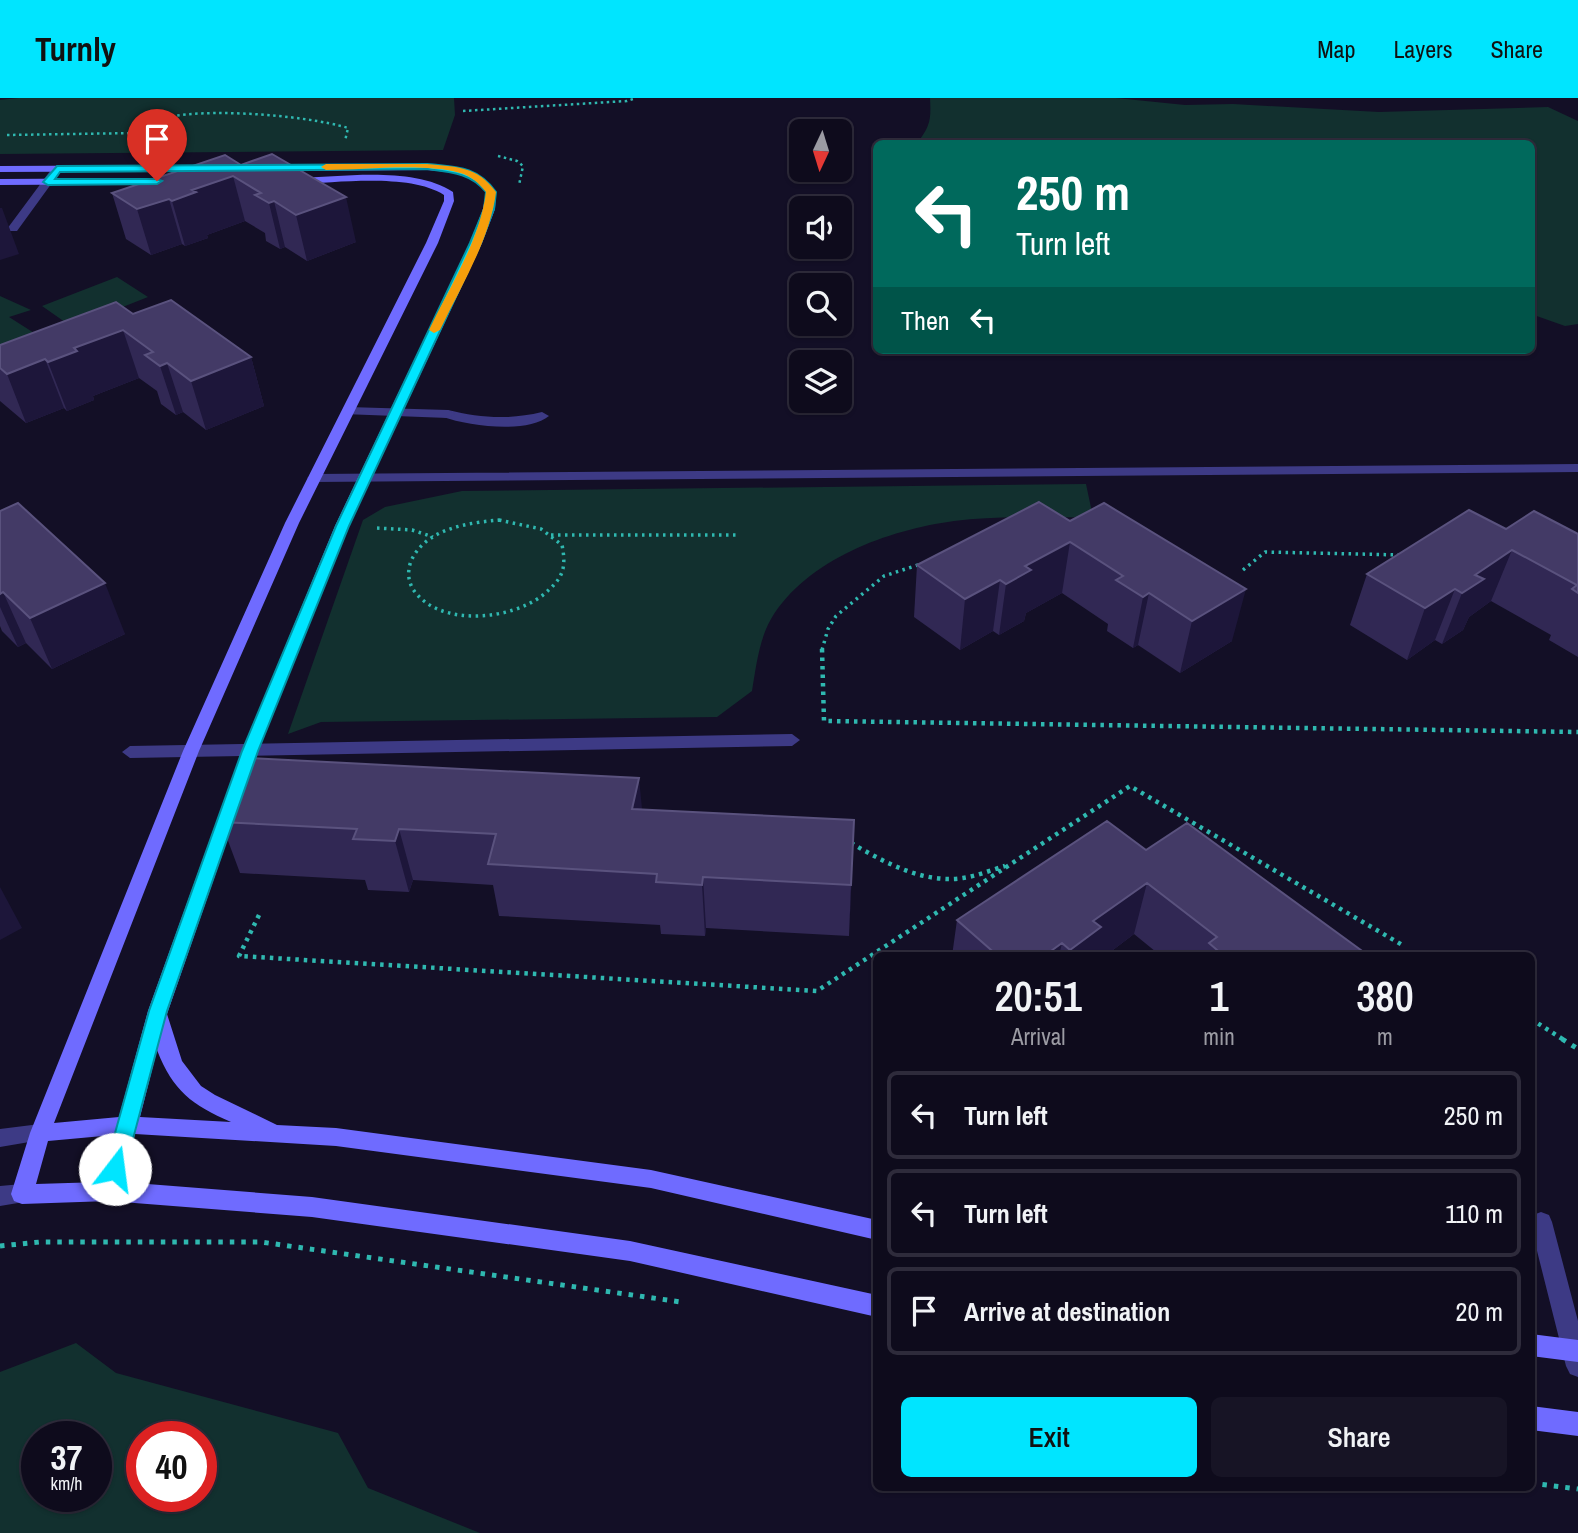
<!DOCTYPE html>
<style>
:root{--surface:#0e0b1c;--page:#171425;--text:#f1f3f6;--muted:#9b9ba3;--line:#2e2b3b;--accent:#00e5ff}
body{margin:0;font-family:"Archivo Narrow",sans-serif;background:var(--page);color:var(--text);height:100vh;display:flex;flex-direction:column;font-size:26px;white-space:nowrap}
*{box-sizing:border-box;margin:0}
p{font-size:23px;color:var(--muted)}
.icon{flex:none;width:38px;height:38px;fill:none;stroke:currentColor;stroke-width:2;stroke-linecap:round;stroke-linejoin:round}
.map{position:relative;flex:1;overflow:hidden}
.sheet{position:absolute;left:873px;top:854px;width:662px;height:539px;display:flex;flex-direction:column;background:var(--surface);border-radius:10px;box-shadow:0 2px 5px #0004,0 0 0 2px var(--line)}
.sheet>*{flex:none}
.top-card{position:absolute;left:873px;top:42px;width:662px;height:214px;border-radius:10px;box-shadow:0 2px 5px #0004,0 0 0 2px var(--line);background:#00695c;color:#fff;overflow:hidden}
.needle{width:46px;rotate:184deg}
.tools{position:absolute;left:789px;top:21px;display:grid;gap:14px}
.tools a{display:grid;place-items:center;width:63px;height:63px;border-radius:10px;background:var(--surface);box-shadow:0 2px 5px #0004,0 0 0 2px var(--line);font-size:35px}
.speed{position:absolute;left:21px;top:1323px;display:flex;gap:14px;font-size:35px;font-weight:700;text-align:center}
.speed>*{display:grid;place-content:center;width:91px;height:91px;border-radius:50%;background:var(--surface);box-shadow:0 2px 5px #0004,0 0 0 2px var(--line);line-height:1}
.speed small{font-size:18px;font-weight:400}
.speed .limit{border:10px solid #d22;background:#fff;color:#111}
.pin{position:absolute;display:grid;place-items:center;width:60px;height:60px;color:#fff;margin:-72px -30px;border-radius:50% 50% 50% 0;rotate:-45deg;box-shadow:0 0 7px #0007}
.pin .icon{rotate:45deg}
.me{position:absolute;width:77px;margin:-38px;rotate:15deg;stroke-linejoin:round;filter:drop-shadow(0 0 5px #0008)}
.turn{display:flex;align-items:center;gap:24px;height:147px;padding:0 28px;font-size:32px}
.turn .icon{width:91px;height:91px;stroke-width:2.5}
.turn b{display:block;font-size:49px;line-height:60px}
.then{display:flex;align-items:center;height:66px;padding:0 28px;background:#0003;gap:14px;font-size:26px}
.eta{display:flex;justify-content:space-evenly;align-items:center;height:119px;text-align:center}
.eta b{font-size:42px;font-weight:600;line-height:49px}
.primary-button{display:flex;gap:14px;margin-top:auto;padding:14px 28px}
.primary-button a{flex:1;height:80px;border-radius:10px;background:var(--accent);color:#111;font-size:28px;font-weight:600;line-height:80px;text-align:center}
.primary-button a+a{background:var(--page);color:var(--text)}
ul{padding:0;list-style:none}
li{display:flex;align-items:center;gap:21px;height:88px;margin:0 14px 10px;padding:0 14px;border:4px solid var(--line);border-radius:10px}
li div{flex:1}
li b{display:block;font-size:26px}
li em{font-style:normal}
header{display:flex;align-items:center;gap:42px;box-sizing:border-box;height:98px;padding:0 35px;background:var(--accent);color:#111}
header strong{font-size:33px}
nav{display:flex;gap:38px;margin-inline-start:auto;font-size:24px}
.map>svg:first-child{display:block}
.green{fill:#12302f;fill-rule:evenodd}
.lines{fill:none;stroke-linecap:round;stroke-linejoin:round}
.path-far3{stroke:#2fb8b0;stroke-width:2.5;stroke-dasharray:2.5 3.5;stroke-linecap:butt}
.path-far2{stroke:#2fb8b0;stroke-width:3.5;stroke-dasharray:2.5 4.5;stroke-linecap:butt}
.path-far1{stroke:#2fb8b0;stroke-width:4.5;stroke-dasharray:3.5 5;stroke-linecap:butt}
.path{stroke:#2fb8b0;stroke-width:5;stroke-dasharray:4.5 7;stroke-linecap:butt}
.lane{fill:#3d3a85;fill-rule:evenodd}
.street{fill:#3d3a85;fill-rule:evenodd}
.secondary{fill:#6f6bff;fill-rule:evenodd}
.wall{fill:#312854}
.shaded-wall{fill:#1d163a}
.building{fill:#433a66;stroke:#5a527e;stroke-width:2}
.route{fill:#00e5ff;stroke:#0095a6;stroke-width:2}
.slow{fill:#f59e0b}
</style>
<header>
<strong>Turnly</strong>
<nav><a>Map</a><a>Layers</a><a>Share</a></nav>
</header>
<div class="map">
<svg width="1578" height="1435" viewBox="0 0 1578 1435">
<rect width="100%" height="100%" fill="#130f26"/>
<!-- green -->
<path class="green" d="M19,0H454L455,17L443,52L0,56V2Z
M930,0H1116L1185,7L1233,6L1379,14L1548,9L1578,23V226L1565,228L1531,216V46L917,45C931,28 931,20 930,0Z
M117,179L148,199L72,229L42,208Z
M0,198L31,212L9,219L42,240L0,255Z
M1086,386L1093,419C1047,420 999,417 954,423C888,432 807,461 771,521C759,542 756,569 752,593L717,619L321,624L288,636L363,422L385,409L462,393Z
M76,1245L116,1275L338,1335L368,1390L480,1435H0V1274ZM37,1339H96V1398H37ZM142,1339H201V1398H142Z"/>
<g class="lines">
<!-- path-far3 -->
<path class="path-far3" d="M463,13L627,3L636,0
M7,37L136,35
M132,42C136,37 140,29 146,26C183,6 307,17 348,30L345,43
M498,58L517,63L523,68L519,87"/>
<!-- path-far2 -->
<path class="path-far2" d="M499,422L541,431L562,447C567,472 562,481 543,497C511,522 442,529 415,494C408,485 407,474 411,463C426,430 468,425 499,422Z
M377,430L412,432L433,439
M551,437H739
M1243,472L1265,454L1403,457
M822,552L828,531L836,518L884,478L921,466"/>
<!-- path-far1 -->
<path class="path-far1" d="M822,551L824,623L1578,634
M851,745C884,764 923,786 963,780C977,778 991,772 1005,768
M259,817L239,858L817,893L1130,688L1404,848
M1531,921L1564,942"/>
<!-- path -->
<path class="path" d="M1562,941L1578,951
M0,1148L40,1144H261L681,1204
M1531,1385L1578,1391"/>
<!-- lane -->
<path class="lane" d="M53,69L62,71L17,133H9L7,131Z
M448,312C480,320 509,322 542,314L549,318C527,336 469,328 443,319L441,316Z
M792,636L800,642L792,648L130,660L122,654L130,648Z
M1541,1114L1549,1117L1552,1124L1578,1223V1279L1570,1276L1566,1268L1531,1129L1533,1117Z"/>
<!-- street -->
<path class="street" d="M348,309L448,312L455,316L448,320L343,316V310Z
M1578,366V374L314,384L307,380L314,376Z
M40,1026L47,1029L50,1035L47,1041L0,1049V1031Z
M22,1086L30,1089L33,1096L30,1103L0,1108V1088Z"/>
<!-- secondary -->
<path class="secondary" d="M427,66C456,68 478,69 496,94L495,111L482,145L349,428L258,653L167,916L182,963L201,988L215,997L277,1027L336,1030L651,1072L877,1122V1142L651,1090L336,1048L135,1036L122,1084L312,1099L630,1143L877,1197V1219L630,1163L312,1119L109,1103L22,1106L14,1103L11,1096L30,1035L183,653L285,425L426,145L444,103V97C409,75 338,85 297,86L292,83L297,80C343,79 413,68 453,94L454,103L438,145L299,425L199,653L54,1025L119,1019L148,913L242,653L335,428L470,145L483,111L486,94L477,83L460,75L427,72L273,73L268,70L273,67ZM157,952C173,993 192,1007 231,1024L140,1019ZM114,1037L101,1084L36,1086L48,1043Z
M0,68L210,67L215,70L210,73L0,74Z
M0,81L167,80L172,83L167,86L0,87Z
M1531,1236L1578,1242V1264L1531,1258Z
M1531,1308L1578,1314V1338L1531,1332Z"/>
</g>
<!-- wall -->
<path class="wall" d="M225,57L356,144L307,163L285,149L280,151L266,143L265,135L245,123L207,137L208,140L185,148L182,146L151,157L126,141L112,95Z
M133,216L251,259L264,308L206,332L183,314L176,317L161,306L157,293L139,280L93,298L94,302L67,313L64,310L26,325L0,303V247Z
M1039,404L1232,543L1180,575L1138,547L1133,550L1107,533L1108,526L1062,495L1026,515L1024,523L999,537L993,533L960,552L914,519L917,467Z
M0,413L125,536L52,571L26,545L18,549L2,533L0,528Z
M1506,431L1578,436V559L1549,542L1551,537L1491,503L1469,519L1463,532L1442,546L1435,542L1407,562L1350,527L1367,476Z
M642,712L854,722L849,838L706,830L705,838L661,836L660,827L499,818L493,787L413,782L409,794L368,792L365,782L240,775L221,724Z
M1146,752L1369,858H1161L1134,836L1105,858H952L957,822Z"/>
<!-- shaded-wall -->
<path class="shaded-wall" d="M233,78L245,123L207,137L208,140L185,148L172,103L192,92Z
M346,99L356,144L307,163L296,117Z
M169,101L182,146L151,157L137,111Z
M274,103L285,149L280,151L269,105Z
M0,110H2L19,156L0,162Z
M123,232L139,280L93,298L94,302L67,313L48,264L74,250Z
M251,259L264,308L206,332L191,283Z
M45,261L64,310L26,325L7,276Z
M167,265L183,314L176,317L160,268Z
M1070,444L1062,495L1026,515L1024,523L999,537L1006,486L1025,468Z
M1512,452L1491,503L1469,519L1463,532L1442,546L1462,495L1475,477Z
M1000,482L993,533L960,552L965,501Z
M105,485L125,536L52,571L30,520Z
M1246,491L1232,543L1180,575L1192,523Z
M1455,491L1435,542L1407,562L1425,510Z
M3,494L26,545L18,549L0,509V496Z
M1149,495L1138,547L1133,550L1143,499Z
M639,680L644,731L632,711Z
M854,722L852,774L849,838L851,787Z
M399,731L413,782L409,794L395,743Z
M703,779L706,830L705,838L702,787Z
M1147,785L1134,836L1105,858H1069L1070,852L1093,823Z
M0,789L22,830L0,842Z
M1062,845L1059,858H1044Z"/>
<!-- building -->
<path class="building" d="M272,56L346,99L296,117L274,103L269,105L255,97L261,95L233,78L192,92L196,94L172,103L169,101L137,111L112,95L225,57L241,67Z
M171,202L251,259L191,283L167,265L160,268L145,257L153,254L123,232L74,250L77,253L48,264L45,261L7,276L0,270V247L116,204L133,216Z
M1039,404L1070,423L1104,405L1246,491L1192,523L1149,495L1143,499L1116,482L1123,478L1070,444L1025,468L1031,472L1006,486L1000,482L965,501L917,467Z
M18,405L105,485L30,520L3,494L0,496V413Z
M1469,412L1506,431L1534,413L1578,436V495L1572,491L1577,487L1512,452L1475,477L1484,481L1462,495L1455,491L1425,510L1367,476Z
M249,660L639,680L632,711L854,722L851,787L703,779L702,787L656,784L657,776L488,766L496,736L399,731L395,743L353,741L357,731L221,724Z
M1107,723L1146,752L1187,725L1369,858H1224L1209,845L1217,839L1147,785L1093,823L1101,829L1070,852L1062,845L1044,858H998L957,822Z"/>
<!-- route -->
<path class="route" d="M427,66C457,69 477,68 496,94L494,111L481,145L349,428L258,653L167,913L125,1071L122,1077L115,1079L108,1077L105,1071L149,913L242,653L336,428L470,145L484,111L486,94C471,75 451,74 427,71L60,74L55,81H157L162,83L157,86L48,87L43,84L57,68Z"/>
<!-- slow -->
<path class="slow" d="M427,66C457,69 477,68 496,94C490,142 461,188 440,232L434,235L429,232C450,188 480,142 486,94C479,85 471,78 460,75C425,65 364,72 326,72L321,69L326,66Z"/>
</svg>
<div class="tools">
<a><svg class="needle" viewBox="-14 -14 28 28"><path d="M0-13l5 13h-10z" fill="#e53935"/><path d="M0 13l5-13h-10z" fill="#9b9ba3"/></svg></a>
<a><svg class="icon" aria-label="sound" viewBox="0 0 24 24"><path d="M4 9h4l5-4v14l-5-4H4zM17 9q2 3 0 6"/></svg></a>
<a><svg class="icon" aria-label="search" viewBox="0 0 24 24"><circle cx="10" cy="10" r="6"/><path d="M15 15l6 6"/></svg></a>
<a><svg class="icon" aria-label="layers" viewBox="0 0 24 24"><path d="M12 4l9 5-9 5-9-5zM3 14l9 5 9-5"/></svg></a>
</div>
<div class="speed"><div>37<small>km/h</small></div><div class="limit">40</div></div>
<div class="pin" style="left:157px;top:83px;background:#d93025"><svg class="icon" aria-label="arrive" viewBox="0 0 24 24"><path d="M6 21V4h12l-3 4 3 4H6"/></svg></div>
<svg class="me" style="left:115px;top:1071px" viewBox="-20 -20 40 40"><circle r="19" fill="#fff"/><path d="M0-13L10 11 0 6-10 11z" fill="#00e5ff"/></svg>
<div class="top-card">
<div class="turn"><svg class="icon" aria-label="left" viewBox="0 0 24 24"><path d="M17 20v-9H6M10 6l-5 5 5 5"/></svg><div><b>250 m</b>Turn left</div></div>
<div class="then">Then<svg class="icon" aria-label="left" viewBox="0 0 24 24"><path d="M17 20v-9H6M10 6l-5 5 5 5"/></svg></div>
</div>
<section class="sheet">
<div class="eta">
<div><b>20:51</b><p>Arrival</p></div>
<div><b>1</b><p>min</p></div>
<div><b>380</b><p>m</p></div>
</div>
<ul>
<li><svg class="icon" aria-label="left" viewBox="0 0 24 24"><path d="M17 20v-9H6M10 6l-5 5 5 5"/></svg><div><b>Turn left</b></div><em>250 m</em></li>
<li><svg class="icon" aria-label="left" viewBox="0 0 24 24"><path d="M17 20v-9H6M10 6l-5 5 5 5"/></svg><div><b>Turn left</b></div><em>110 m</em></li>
<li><svg class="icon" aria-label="arrive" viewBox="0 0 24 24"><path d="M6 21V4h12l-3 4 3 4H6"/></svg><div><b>Arrive at destination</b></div><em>20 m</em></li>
</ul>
<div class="primary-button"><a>Exit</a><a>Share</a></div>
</section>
</div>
